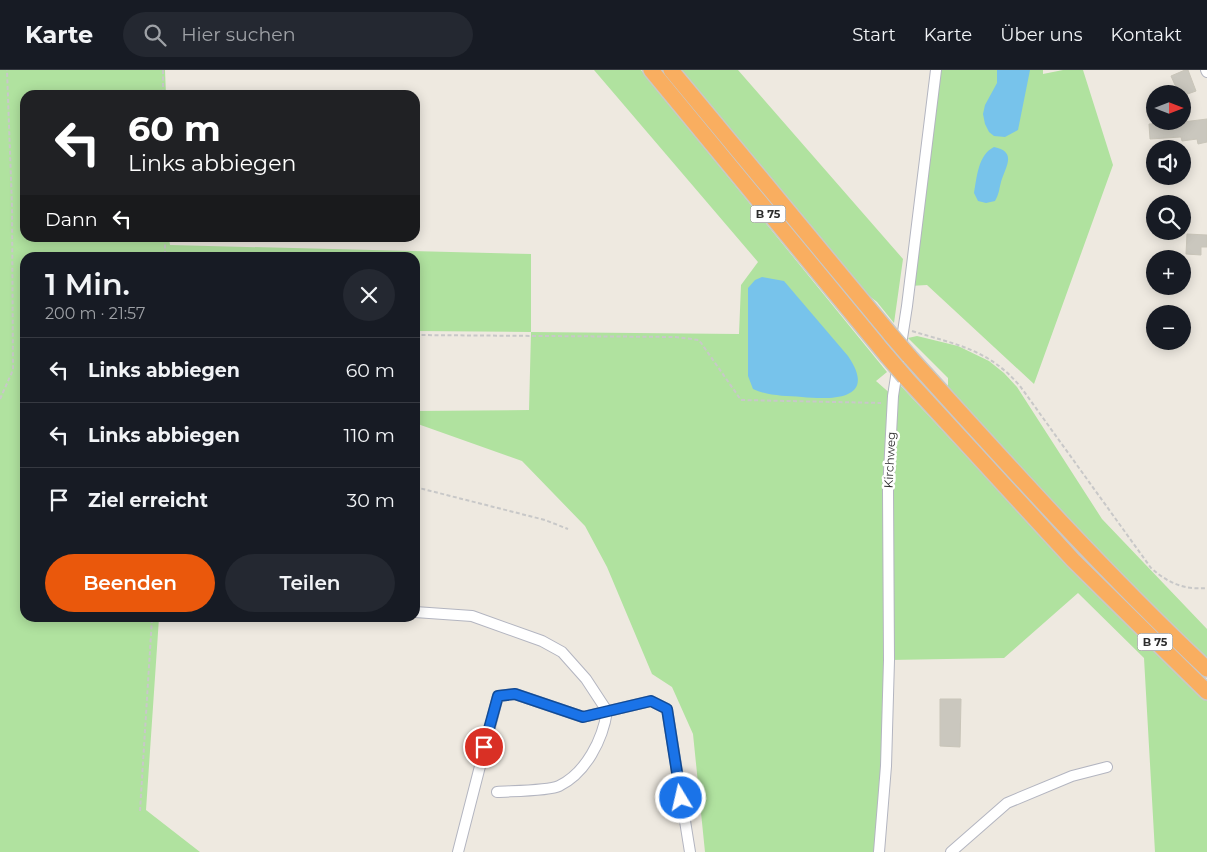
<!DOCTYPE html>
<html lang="de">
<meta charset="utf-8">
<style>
:root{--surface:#171b24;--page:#242831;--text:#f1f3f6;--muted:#9ea1a6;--line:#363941;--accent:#ea580c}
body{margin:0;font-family:Montserrat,sans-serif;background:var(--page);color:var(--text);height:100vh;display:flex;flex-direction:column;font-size:19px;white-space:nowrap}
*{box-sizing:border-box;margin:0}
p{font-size:16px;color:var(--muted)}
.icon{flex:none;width:28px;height:28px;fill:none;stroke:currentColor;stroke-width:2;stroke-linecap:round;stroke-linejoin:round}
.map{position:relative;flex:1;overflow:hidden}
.side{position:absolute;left:20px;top:182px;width:400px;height:370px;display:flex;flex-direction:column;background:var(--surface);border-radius:15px;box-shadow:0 2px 12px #0003}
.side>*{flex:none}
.guide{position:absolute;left:20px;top:20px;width:400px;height:152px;border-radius:15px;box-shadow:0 2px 12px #0003;background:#202124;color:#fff;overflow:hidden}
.needle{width:32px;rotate:90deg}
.controls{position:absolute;left:1146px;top:15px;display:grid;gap:10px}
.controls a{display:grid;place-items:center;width:45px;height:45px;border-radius:50%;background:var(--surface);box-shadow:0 2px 12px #0003;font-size:25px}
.pin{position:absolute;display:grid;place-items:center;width:42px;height:42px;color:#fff;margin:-21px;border:2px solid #fff;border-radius:50%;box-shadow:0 1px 5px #0007}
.me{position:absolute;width:55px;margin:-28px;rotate:351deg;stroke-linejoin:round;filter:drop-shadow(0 0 4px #0008)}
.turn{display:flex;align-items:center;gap:18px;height:105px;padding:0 25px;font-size:22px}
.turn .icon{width:65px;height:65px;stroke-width:2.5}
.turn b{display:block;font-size:35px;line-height:42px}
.then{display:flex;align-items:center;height:48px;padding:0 25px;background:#0003;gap:10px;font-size:19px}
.round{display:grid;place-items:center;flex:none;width:52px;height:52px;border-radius:26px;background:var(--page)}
.overview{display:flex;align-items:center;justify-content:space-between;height:85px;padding:0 25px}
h1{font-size:30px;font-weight:600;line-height:38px}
.action{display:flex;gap:10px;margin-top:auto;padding:10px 25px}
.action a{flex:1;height:58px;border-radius:30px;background:var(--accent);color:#fff;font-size:20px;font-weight:600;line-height:58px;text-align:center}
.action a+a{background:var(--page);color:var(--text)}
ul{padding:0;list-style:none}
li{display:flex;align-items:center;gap:15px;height:65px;padding:0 25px;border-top:1px solid var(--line)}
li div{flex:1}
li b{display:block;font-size:19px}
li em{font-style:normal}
header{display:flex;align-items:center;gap:30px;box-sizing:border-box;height:70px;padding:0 25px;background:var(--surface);border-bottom:1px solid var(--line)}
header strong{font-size:24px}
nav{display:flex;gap:28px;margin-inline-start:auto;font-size:18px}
.search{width:350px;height:45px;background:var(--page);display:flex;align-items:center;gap:12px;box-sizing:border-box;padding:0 18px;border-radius:28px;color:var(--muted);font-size:19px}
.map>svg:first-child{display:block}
.green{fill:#b0e29f}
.water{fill:#77c3eb}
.building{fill:#cac7be;stroke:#c9c5b9}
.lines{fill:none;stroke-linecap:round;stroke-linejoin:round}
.minor-casing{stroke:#b3b5c0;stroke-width:12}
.highway-casing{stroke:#c8c8c8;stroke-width:18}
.path{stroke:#c8c8c8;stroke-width:2;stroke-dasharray:4 2.5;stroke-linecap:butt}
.minor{stroke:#fff;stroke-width:10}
.highway{stroke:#f9ae60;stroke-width:15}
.highway-bridge-casing{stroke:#c8c8c8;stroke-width:18;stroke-linecap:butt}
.highway-bridge{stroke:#f9ae60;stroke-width:15}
.route-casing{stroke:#114b97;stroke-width:12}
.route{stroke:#1a73e8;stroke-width:9}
.labels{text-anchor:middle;stroke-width:5;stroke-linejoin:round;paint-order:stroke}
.shield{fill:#fff;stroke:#6c6c6c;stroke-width:1}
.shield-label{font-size:11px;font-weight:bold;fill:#2d2d2d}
.street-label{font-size:12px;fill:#2d2d2d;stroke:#fff}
</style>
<header>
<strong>Karte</strong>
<div class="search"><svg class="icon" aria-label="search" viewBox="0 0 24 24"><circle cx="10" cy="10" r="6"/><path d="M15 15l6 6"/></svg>Hier suchen</div>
<nav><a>Start</a><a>Karte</a><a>Über uns</a><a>Kontakt</a></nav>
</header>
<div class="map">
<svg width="1207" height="782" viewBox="0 0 1207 782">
<rect width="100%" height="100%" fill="#eee9e0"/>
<!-- green -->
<path class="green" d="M0,0H165L166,25H25V168H169L170,175L531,184V262L739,264L741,215L758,192L594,0H641L887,302L876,311L893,326L896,339L900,315C1000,422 1098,531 1207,629V782H1155L1144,588L1078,523L1004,588L889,590L879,782H705L693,664L672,617L652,604L607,497L585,456L522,391L415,353V341L529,340L531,262L415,261V188H25V548H159L146,740L200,782H0Z
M678,0H738L903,189L894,253L877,232L864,222Z
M936,0H1043V4L1063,0H1083L1113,95L1034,314L927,215L909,216Z
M917,266L958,276L989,291L1004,303L1017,317L1102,449L1207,559V589C1115,504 1031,413 948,320V308L908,268Z"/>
<!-- water -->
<path class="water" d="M997,0H1030L1018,60L1005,67L994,66L989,62L985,54L983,44L985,35L997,13Z
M994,77C1018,82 1005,97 1001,112C999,120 999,124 995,131L986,133L978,131L974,123C977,107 978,85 994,77Z
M762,207L784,211L848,286C878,330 833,330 802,327C785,326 768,326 753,319L748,306V218L755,210Z"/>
<!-- building -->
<path class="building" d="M1185,0H1188L1196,21L1182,26V24H1179L1171,6Z
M1207,49V72L1198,74L1197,69L1182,71L1181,67L1150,69L1149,54L1167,53V54Z
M1187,164L1207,165V177H1201V185L1186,184Z
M940,629H961L960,677L940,676Z"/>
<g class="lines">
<defs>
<path id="minor" d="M1206,0L1207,2
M415,542L472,546L542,571L562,582L586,609L607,641C603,669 586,703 559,716C549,721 510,721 497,722
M458,782L498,626L515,624L583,647L651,631L667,639L690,782
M879,782L886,696L889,590L888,421L893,326L907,236L936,0
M951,782L1007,733L1072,706L1107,697"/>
<path id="highway" d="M651,0L887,286
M671,0L891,265
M909,286C1006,393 1102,500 1207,599
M905,307L1073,490L1207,622"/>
</defs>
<!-- minor casing -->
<use href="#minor" class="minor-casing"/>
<!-- highway casing -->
<use href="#highway" class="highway-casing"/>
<!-- path -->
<path class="path" d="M163,0V25
M165,168V188
M912,261C957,275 988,279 1020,316L1151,498C1168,513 1184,520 1207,518
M415,265L676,267L699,270L741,330L881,333
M0,329L13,300L12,136L7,0
M415,417L545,450L568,459
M140,741L152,548"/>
<!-- minor -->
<use href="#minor" class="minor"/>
<!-- highway -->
<use href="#highway" class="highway"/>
<defs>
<path id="highway-bridge" d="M891,265L909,286
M887,286L905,307"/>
</defs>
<!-- highway-bridge casing -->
<use href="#highway-bridge" class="highway-bridge-casing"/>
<!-- highway-bridge -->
<use href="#highway-bridge" class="highway-bridge"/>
</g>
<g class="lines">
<defs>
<path id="route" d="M484,677L498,626L515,624L583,647L651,631L667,639L681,728"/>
</defs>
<!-- route casing -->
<use href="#route" class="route-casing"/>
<!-- route -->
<use href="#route" class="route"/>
</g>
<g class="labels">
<!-- shield labels -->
<g class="shield">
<rect x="750.5" y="135.5" width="35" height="17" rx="4"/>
<rect x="1137.5" y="563.5" width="35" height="17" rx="4"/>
</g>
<g class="shield-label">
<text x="768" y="148">B 75</text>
<text x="1155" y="576">B 75</text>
</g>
<!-- street labels -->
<g class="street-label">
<text transform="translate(890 390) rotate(-87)" y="4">Kirchweg</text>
</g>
</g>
</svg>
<div class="controls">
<a><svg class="needle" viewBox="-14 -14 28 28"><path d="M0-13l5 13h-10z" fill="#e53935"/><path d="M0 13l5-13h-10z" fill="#9ea1a6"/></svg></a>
<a><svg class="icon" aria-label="sound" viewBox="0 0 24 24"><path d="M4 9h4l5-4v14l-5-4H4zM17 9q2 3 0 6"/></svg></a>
<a><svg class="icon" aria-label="search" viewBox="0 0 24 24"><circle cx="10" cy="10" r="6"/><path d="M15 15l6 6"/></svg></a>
<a>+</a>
<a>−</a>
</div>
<div class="pin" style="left:484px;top:677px;background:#d93025"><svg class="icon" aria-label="arrive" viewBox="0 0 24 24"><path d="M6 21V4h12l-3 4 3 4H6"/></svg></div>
<svg class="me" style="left:681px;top:728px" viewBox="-20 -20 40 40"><circle r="17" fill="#1a73e8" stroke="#fff" stroke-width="3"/><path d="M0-11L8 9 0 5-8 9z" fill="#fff"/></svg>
<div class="guide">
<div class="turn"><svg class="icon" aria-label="left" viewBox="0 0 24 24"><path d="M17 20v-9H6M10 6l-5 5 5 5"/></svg><div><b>60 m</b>Links abbiegen</div></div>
<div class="then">Dann<svg class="icon" aria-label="left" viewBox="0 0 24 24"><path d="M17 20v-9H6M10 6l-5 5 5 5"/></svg></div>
</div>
<section class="side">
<div class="overview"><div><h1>1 Min.</h1><p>200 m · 21:57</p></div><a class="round"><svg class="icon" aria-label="close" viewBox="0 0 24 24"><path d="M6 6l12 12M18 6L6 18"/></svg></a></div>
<ul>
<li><svg class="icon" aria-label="left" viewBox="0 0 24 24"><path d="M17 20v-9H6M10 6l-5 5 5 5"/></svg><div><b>Links abbiegen</b></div><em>60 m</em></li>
<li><svg class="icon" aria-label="left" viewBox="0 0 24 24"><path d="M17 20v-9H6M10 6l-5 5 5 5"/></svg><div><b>Links abbiegen</b></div><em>110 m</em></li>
<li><svg class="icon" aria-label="arrive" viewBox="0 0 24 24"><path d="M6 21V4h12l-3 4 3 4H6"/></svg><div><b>Ziel erreicht</b></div><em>30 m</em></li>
</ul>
<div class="action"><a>Beenden</a><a>Teilen</a></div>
</section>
</div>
